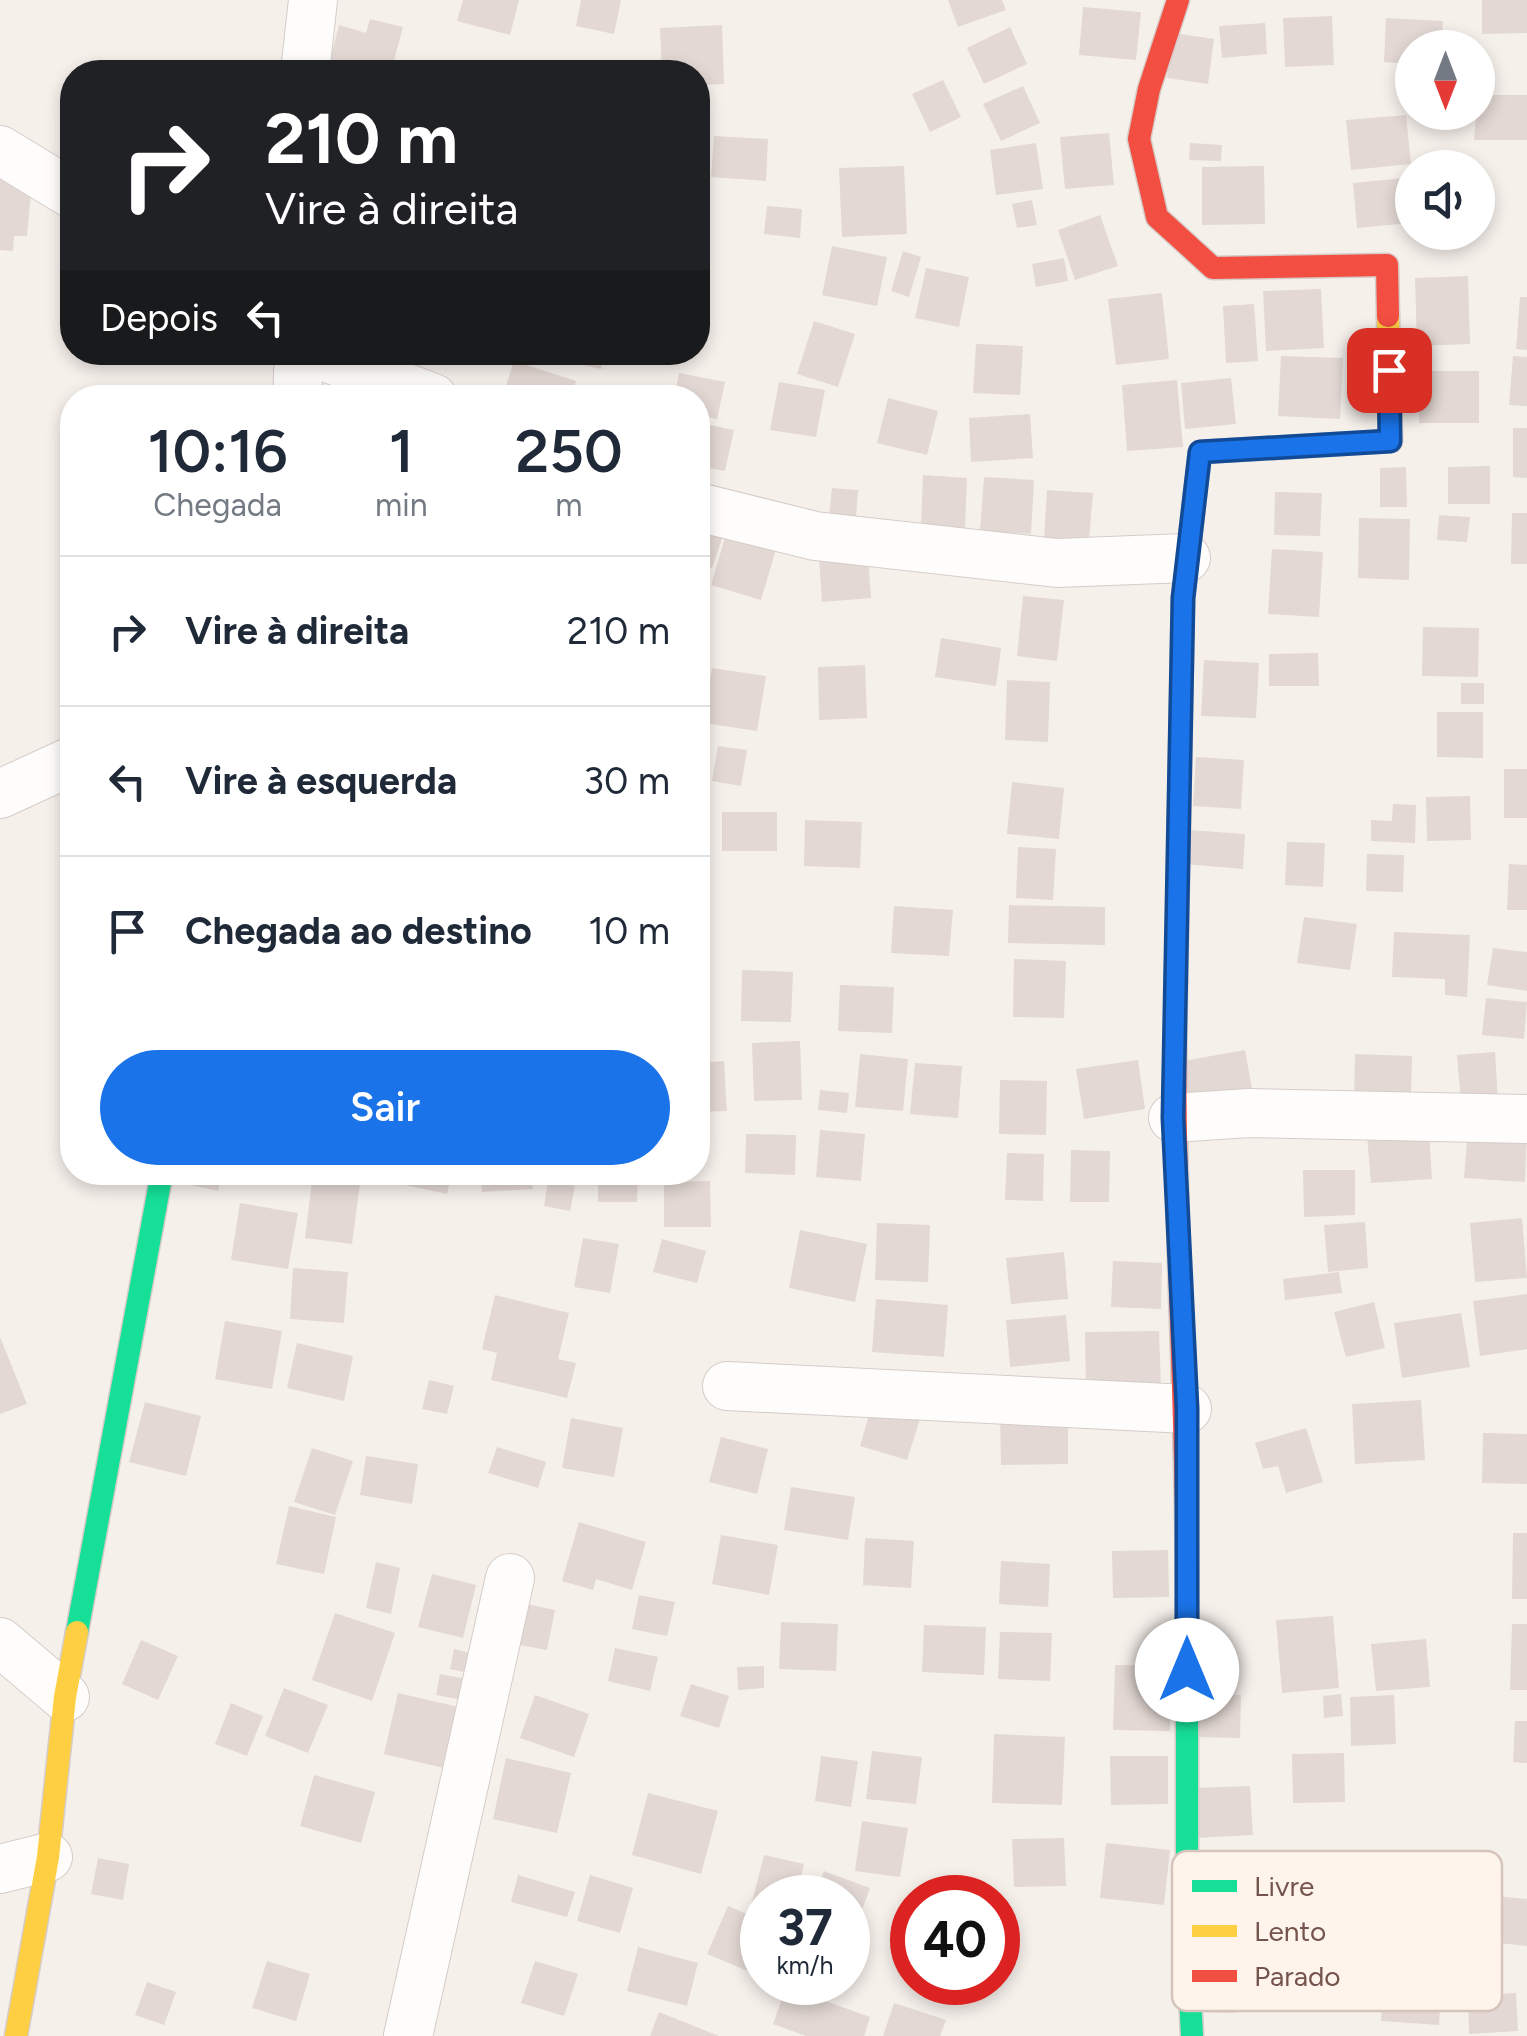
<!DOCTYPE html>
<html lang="pt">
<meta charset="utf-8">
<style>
:root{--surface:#fff;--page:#f6f6f7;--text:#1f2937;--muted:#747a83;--line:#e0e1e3;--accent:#1a73e8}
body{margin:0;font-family:Figtree,sans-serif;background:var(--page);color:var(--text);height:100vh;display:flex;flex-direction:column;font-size:38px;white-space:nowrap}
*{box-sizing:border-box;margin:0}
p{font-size:32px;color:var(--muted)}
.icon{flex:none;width:55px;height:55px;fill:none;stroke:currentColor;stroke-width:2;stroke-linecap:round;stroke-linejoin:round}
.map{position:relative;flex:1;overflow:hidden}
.panel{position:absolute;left:60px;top:385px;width:650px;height:800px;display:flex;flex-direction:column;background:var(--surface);border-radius:40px;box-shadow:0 5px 15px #0003}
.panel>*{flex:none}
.hud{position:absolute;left:60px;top:60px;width:650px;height:305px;border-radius:40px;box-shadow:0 5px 15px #0003;background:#202124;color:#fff;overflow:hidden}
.needle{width:65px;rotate:180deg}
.buttons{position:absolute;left:1395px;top:30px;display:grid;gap:20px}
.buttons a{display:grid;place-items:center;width:100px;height:100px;border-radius:50%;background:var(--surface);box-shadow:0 5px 15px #0003;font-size:50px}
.speed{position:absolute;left:740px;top:1875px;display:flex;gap:20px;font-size:50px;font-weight:700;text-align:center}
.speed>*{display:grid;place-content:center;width:130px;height:130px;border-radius:50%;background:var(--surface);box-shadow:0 5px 15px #0003;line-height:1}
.speed small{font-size:25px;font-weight:400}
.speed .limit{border:15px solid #d22;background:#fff;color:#111}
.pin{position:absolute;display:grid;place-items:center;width:85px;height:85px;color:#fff;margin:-42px;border-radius:20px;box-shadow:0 5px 15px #0006}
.me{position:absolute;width:110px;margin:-55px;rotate:0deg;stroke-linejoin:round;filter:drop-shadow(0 0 8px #0008)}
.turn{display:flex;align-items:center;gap:35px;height:210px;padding:0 40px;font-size:45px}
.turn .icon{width:130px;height:130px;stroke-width:2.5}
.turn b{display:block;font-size:70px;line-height:85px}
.then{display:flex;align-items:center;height:95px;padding:0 40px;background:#0003;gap:20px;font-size:38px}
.eta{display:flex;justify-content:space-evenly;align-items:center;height:170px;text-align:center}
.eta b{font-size:60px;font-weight:600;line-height:70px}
.cta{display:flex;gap:20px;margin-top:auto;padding:20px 40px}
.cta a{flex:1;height:115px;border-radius:60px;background:var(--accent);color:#fff;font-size:40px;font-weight:600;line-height:115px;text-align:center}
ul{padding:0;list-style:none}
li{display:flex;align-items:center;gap:30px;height:150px;padding:0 40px;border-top:2px solid var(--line)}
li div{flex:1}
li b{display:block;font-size:38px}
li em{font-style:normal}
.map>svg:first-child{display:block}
.building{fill:#e3d8d3}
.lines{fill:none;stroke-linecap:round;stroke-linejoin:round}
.street-casing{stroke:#d5ccc8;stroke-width:50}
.fast-casing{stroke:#d6ccc8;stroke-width:25}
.slow-casing{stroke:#d6ccc8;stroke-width:25}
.jam-casing{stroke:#d6ccc8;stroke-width:25}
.street{stroke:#fefdfc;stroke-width:48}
.fast{stroke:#16e098;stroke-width:22}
.slow{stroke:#ffcf43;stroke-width:22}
.jam{stroke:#f24e42;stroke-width:22}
.route-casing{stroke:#114b97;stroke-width:25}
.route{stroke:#1a73e8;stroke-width:18}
.key{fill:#fef4ec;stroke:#d5c4bc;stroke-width:2.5}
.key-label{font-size:28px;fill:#74544c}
</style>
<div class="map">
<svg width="1527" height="2036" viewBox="0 0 1527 2036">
<rect width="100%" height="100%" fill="#f6f0eb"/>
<!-- building -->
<path class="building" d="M463,0H519L510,35L457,21Z
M581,0H621L614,34L576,26Z
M948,0H1002L1006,10L958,27Z
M1482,0H1527V33L1482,34Z
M1083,7L1141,12L1136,60L1079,55Z
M1332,16L1334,65L1285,67L1283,18Z
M1386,18L1443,21L1441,48H1412V64L1384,62Z
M370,19L403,27L391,72H327L339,25L366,33Z
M1265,23L1267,54L1222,58L1219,26Z
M722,25L724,84L698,85V72H662L660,28Z
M1010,27L1027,64L984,84L967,48Z
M1174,33L1214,39L1208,84L1167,78Z
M943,80L961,117L930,132L912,94Z
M1023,86L1040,123L1001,141L983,104Z
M1478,95H1527V140H1474Z
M1406,115L1411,164L1351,170L1346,120Z
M1109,133L1114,185L1065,189L1060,137Z
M714,136L768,139L766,181L711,177Z
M1036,143L1043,189L996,195L990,150Z
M1190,143L1222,145L1221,161L1189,160Z
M904,166L907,234L842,237L839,168Z
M1264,166L1265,224L1202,225V167Z
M1405,178L1410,223L1357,228L1353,183Z
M0,179L32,181L27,236H14L13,251L0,250Z
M1032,200L1037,225L1017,228L1012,204Z
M767,206L802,209L800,238L764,234Z
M1100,215L1118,266L1075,280L1058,230Z
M832,246L887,257L877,306L822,295Z
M903,251L921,257L909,297L891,291Z
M1064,258L1068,281L1036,287L1032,264Z
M926,268L969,277L959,327L915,318Z
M1468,276L1470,344L1417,346L1415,278Z
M1321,289L1324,348L1266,351L1263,291Z
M1162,293L1169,359L1116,365L1108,299Z
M1520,297H1527V350L1516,349Z
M1254,304L1258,361L1226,363L1223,306Z
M814,321L855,334L838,387L797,374Z
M976,344L1023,346L1020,395L973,393Z
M581,352H606L601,369L578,364Z
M1281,356L1343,358L1340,419L1278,416Z
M1513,356L1527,357V406L1509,405Z
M514,361L576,381L571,398H502Z
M1419,371H1479V423H1419Z
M679,373L725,382L717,419L698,415V398H674Z
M1231,378L1236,424L1185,429L1181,383Z
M1177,380L1183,447L1127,451L1122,385Z
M779,382L825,390L816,437L770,430Z
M888,398L938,411L927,455L877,443Z
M1030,414L1033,458L971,462L969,418Z
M710,425L734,430L725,471L701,467Z
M1513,428H1527V478L1513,477Z
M1490,466V504H1448V467Z
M1406,467L1407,507H1380V468Z
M923,475L967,478L965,528L921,525Z
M984,477L1034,480L1031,534L980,531Z
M832,488L858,490L856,519L829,516Z
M1047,490L1093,493L1089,540L1044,538Z
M1275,492L1322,493L1320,536L1274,535Z
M1512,513H1527V564H1511Z
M1439,515L1470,517L1467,542L1437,540Z
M1359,518L1410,519L1409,580L1358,578Z
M698,528L723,536L712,568L698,564Z
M727,531L777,546L761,600L711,585Z
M1272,549L1323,552L1319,617L1268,614Z
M868,554L871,598L822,602L819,558Z
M1023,596L1064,600L1057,661L1017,656Z
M1423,627L1479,628L1478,677L1422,676Z
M941,638L1001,648L996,686L935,677Z
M1318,653L1319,686H1269V654Z
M1204,660L1259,663L1256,718L1201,716Z
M865,665L867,718L819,720L818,667Z
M712,668L766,676L757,731L703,723Z
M1007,680L1050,682L1048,742L1005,740Z
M1461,683H1484V704H1461Z
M1437,712H1483V758L1437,757Z
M718,746L747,750L741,786L712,781Z
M1196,757L1244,760L1241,809L1193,806Z
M1504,769H1527V818H1504Z
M1012,782L1064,788L1059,839L1007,834Z
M1470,796L1471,840L1427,841L1426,797Z
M1393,804L1416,805L1415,843L1371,841V820L1392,821Z
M722,812H777V851H722Z
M805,820L862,822L860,868L804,866Z
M1188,830L1245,834L1243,869L1185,864Z
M1287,842L1325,843L1323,887L1285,885Z
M1018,847L1056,849L1053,900L1016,898Z
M1367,854L1404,855L1403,892L1366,891Z
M1509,864L1527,865V910H1507Z
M1009,905L1105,907V945L1008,943Z
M894,906L953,910L949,956L891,953Z
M698,910L707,911L701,960H698Z
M1304,917L1357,924L1350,970L1297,963Z
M1394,932L1470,935L1467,997L1445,995V979L1392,977Z
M1493,948L1527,952V991L1487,985Z
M1014,959L1066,961L1064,1018L1013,1017Z
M742,970L793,972L791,1022L741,1021Z
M840,985L894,987L892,1033L838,1031Z
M1486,998L1527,1002L1524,1039L1482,1035Z
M800,1041L802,1100L754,1101L752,1043Z
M1245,1050L1253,1094L1190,1105L1183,1061Z
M1495,1052L1498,1101L1461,1103L1457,1055Z
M860,1054L908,1059L903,1111L855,1107Z
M1355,1054L1412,1056L1411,1098L1354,1097Z
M1138,1060L1145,1109L1084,1119L1076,1069Z
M724,1061L727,1111L698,1112V1063Z
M915,1063L962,1066L958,1118L910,1114Z
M1000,1080L1047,1081L1046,1135L999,1134Z
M820,1090L849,1093L847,1113L818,1110Z
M1468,1129L1527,1133L1525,1182L1464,1178Z
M820,1130L865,1134L861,1181L816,1177Z
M1429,1130L1432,1179L1371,1183L1367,1135Z
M746,1134L796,1135L795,1175L745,1173Z
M1071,1150L1110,1151L1109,1202H1070Z
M1007,1153L1044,1154L1043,1201L1005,1200Z
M1303,1170H1355V1215L1304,1217Z
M184,1172H223L218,1191L182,1183Z
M313,1172L361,1176L352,1244L305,1238Z
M387,1172H452L447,1194L386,1181Z
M481,1172H531L533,1189L482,1192Z
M598,1172H638L637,1202H598Z
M548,1181L575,1186L570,1211L544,1206Z
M710,1181L711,1227H664V1182Z
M240,1203L298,1213L288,1269L231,1260Z
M1522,1218L1527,1278L1475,1282L1470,1223Z
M1365,1222L1368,1268L1328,1272L1324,1225Z
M877,1223L930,1225L928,1282L875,1280Z
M800,1230L867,1244L855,1302L789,1288Z
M583,1238L619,1244L610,1293L574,1287Z
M662,1239L706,1251L697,1283L653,1272Z
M1064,1252L1068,1299L1011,1304L1006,1258Z
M1113,1261L1162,1263L1161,1309L1111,1307Z
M293,1268L348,1272L344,1323L290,1319Z
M1339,1272L1342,1293L1285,1300L1283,1279Z
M1527,1294V1349L1480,1356L1473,1301Z
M495,1295L569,1313L558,1359L576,1363L567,1398L491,1380L497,1353L482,1349Z
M876,1299L948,1305L944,1357L872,1352Z
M1374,1302L1385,1348L1346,1357L1334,1312Z
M1461,1313L1470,1367L1402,1378L1394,1323Z
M1066,1315L1070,1361L1010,1367L1006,1320Z
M225,1321L282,1331L272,1389L215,1379Z
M1159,1331L1161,1388L1086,1390L1085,1332Z
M0,1337L27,1404L0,1414Z
M297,1343L353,1356L344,1401L287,1388Z
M429,1380L454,1386L447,1414L422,1409Z
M1421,1400L1425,1460L1355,1464L1352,1404Z
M145,1402L201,1416L186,1476L129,1462Z
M872,1405L920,1419L907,1460L860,1446Z
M1000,1416H1068V1464L1001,1465Z
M571,1418L623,1428L614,1477L562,1468Z
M1306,1428L1323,1482L1286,1493L1278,1466L1263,1469L1255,1443Z
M1483,1433L1527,1434V1484L1482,1483Z
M721,1437L768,1449L757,1494L709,1482Z
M497,1447L546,1462L538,1488L488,1473Z
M312,1448L353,1461L335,1515L294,1502Z
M366,1456L418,1464L412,1504L360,1495Z
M791,1487L855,1497L848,1540L784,1530Z
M289,1506L336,1517L324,1574L276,1564Z
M579,1522L646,1542L632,1590L596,1579L593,1590L562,1581Z
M1513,1533H1527V1599H1512Z
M721,1535L778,1545L769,1595L712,1584Z
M865,1538L914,1541L911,1588L863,1585Z
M1168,1550L1169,1597L1113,1598L1112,1551Z
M1001,1561L1050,1564L1048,1607L999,1604Z
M376,1562L400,1568L391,1614L366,1608Z
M432,1574L476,1585L463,1638L418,1627Z
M639,1595L675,1602L667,1636L632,1629Z
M511,1601L555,1610L547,1650L503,1642Z
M335,1613L395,1633L372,1701L312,1680Z
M1333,1616L1339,1688L1282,1693L1276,1620Z
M781,1622L838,1624L836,1671L779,1669Z
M1512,1624H1527V1690H1510Z
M924,1625L986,1627L984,1675L922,1672Z
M1000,1632L1052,1633L1050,1681L998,1679Z
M1426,1639L1430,1687L1376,1691L1371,1644Z
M141,1640L178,1656L158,1700L122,1684Z
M615,1648L658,1657L650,1691L608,1681Z
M454,1649L479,1655L475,1674L450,1669Z
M1115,1665L1171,1666L1170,1731L1113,1730Z
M764,1666V1688L738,1690L737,1667Z
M440,1674L467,1679L463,1700L436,1695Z
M691,1684L729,1696L719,1728L680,1716Z
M284,1688L328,1705L308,1753L265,1736Z
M398,1693L463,1708L448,1769L384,1754Z
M1195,1693L1241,1695L1240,1738L1194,1737Z
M1341,1694L1343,1716L1324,1718L1323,1696Z
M535,1695L589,1714L574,1757L520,1738Z
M1394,1695L1396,1744L1351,1746L1350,1697Z
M231,1703L263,1716L247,1756L215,1744Z
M1515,1721H1527V1763L1513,1762Z
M994,1734L1065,1737L1062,1805L992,1803Z
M872,1751L922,1757L916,1804L866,1799Z
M1344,1753L1345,1802L1293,1803L1292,1754Z
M821,1756L858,1761L851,1807L815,1801Z
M1110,1756H1168V1804L1111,1805Z
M506,1758L571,1773L557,1833L493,1819Z
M314,1775L375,1792L361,1843L300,1826Z
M1250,1786L1253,1835L1195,1838L1193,1788Z
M648,1793L718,1811L701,1874L632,1855Z
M862,1821L908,1828L900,1877L855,1871Z
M1064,1838L1066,1886L1014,1887L1012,1839Z
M1106,1843L1170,1850L1164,1905L1100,1898Z
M764,1855L804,1864L796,1898L752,1902Z
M98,1858L129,1864L123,1900L91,1894Z
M824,1871L870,1888L855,1929L848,1926V1898H814Z
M518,1875L575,1892L567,1917L511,1902Z
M590,1875L633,1888L620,1933L577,1921Z
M1495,1896L1527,1899V1946L1490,1942Z
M728,1906L762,1920V1957L755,1974L707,1954Z
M901,1921L912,1924V1950L895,1946Z
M998,1928L1013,1931L1007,1961L998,1959Z
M638,1947L698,1963L687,2006L627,1991Z
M267,1961L310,1974L296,2021L252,2008Z
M535,1961L578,1974L564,2016L521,2003Z
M1385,1961L1443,1965L1439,2025L1381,2021Z
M1197,1965H1238L1236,2013L1195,2012Z
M147,1982L176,1992L164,2025L135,2015Z
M786,1987L870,2017L864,2036H806L773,2024Z
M1516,1993L1518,2031L1469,2034L1468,1996Z
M894,2003L946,2020L940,2036H883Z
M659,2012L719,2036H650Z"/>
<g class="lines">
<defs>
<path id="street" d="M305,72L313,0
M0,150L72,194
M312,352L433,398
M297,398L299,352
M698,507L815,536L1057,563L1186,558
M0,794L72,761
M1173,1118L1249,1113L1527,1119
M727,1386L1187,1409
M0,1642L65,1697
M0,1869L48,1857
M408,2036L510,1578"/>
<path id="fast" d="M1187,1601V1931L1192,2036
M77,1632L162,1172"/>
<path id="slow" d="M1176,982L1183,598L1200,452L1391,441L1388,316
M16,2036L48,1857L65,1697L77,1632"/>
<path id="jam" d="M1178,0L1149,89L1139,139L1157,217L1213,268L1387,265L1388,316
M1176,982C1172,1188 1187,1394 1187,1601"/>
</defs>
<!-- street casing -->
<use href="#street" class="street-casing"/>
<!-- fast casing -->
<use href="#fast" class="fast-casing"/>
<!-- slow casing -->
<use href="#slow" class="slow-casing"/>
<!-- jam casing -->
<use href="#jam" class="jam-casing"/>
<!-- street -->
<use href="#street" class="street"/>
<!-- fast -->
<use href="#fast" class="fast"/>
<!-- slow -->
<use href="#slow" class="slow"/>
<!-- jam -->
<use href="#jam" class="jam"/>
</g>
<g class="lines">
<defs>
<path id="route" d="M1187,1670V1408L1173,1118L1183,598L1200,452L1390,441L1389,370"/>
</defs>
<!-- route casing -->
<use href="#route" class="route-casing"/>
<!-- route -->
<use href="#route" class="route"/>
</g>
<!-- legend -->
<rect x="1172" y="1851" width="330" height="160" rx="15" class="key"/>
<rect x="1192" y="1880" width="45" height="12" fill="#16e098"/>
<rect x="1192" y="1925" width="45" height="12" fill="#ffcf43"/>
<rect x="1192" y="1970" width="45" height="12" fill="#f24e42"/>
<g class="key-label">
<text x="1254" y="1896">Livre</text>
<text x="1254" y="1941">Lento</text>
<text x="1254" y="1986">Parado</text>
</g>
</svg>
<div class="buttons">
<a><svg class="needle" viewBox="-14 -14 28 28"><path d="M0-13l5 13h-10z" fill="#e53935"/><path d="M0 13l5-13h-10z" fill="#747a83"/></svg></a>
<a><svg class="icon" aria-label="sound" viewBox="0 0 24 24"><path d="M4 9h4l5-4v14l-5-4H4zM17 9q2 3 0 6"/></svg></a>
</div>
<div class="speed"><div>37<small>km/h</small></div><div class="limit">40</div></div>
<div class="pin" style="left:1389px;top:370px;background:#d93025"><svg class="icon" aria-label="arrive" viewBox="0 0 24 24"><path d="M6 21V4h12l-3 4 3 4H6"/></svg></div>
<svg class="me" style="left:1187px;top:1670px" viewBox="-20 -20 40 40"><circle r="19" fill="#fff"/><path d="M0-13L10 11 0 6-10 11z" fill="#1a73e8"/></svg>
<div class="hud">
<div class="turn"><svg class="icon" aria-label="right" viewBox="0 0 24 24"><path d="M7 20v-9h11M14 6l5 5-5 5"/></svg><div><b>210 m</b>Vire à direita</div></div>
<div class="then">Depois<svg class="icon" aria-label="left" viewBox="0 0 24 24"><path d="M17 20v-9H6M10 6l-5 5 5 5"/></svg></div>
</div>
<section class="panel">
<div class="eta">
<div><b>10:16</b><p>Chegada</p></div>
<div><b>1</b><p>min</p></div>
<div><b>250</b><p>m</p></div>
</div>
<ul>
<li><svg class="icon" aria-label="right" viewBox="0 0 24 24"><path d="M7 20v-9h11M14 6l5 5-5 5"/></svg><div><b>Vire à direita</b></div><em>210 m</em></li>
<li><svg class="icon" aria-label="left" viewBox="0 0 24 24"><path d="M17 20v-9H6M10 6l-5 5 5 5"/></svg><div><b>Vire à esquerda</b></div><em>30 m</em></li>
<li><svg class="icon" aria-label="arrive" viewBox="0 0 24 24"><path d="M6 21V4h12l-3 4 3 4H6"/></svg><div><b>Chegada ao destino</b></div><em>10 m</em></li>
</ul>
<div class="cta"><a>Sair</a></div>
</section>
</div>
